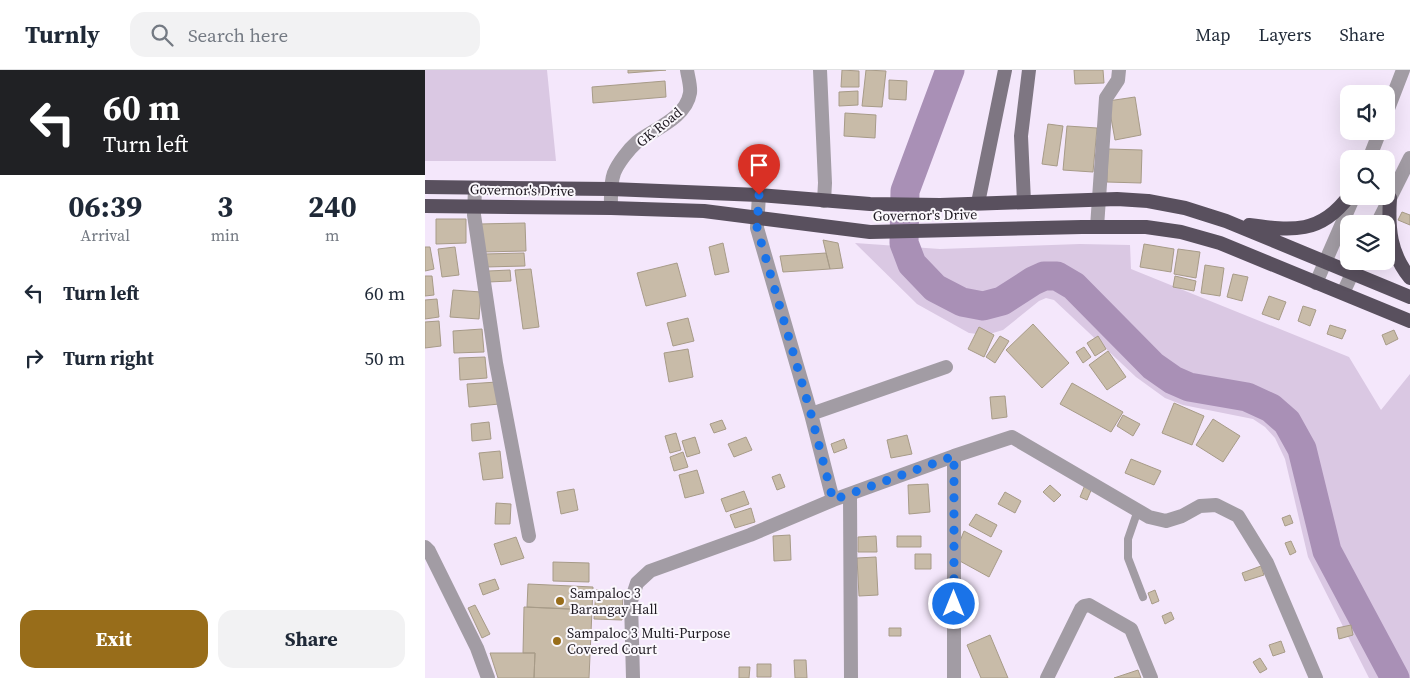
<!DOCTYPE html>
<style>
:root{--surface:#fff;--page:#f2f2f3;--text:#1f2937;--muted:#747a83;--line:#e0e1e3;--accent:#986d1a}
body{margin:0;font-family:"Source Serif 4",serif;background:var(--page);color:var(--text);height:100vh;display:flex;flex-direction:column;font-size:19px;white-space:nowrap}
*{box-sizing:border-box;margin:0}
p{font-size:16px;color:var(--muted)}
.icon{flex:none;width:28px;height:28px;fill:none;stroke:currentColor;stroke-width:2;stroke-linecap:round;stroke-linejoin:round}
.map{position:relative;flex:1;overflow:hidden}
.drawer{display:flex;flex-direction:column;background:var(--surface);width:425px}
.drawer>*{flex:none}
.banner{background:#202124;color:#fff;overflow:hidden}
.tools{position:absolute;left:915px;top:15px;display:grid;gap:10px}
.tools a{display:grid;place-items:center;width:55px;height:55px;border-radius:10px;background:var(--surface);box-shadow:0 5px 20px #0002;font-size:25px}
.pin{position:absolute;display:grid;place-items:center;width:42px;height:42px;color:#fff;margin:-51px -21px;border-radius:50% 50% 50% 0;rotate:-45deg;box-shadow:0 0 5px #0007}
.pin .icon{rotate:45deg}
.me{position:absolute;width:55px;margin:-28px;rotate:0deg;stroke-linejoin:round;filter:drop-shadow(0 0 4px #0008)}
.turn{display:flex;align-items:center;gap:18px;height:105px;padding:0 20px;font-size:22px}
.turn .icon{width:65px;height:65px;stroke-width:2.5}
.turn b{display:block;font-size:35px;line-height:42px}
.eta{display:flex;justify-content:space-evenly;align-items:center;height:85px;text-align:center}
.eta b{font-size:30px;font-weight:700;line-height:35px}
.action{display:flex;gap:10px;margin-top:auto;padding:10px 20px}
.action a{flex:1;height:58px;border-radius:15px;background:var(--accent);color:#fff;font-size:20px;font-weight:700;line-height:58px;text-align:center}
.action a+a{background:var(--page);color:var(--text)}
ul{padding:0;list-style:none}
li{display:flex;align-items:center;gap:15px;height:65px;padding:0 20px}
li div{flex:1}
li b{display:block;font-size:19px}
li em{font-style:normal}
header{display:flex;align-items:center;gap:30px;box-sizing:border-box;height:70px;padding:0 25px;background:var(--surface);border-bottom:1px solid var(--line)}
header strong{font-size:24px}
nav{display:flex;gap:28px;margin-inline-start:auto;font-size:18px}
.search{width:350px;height:45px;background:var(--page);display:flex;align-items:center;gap:12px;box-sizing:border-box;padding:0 18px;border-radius:15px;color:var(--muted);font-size:19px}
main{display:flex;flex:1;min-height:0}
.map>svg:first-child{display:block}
.green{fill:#dac8e3}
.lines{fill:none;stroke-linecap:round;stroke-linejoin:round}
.river{stroke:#a990b6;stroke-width:29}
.building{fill:#c8bba8;stroke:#a79b88}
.service{stroke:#a29ca4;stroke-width:8}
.minor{stroke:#a29ca4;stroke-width:14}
.tertiary{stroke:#a29ca4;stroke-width:14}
.secondary{stroke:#7e7682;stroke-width:14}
.trunk{stroke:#59505e;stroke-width:14}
.route{stroke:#1a73e8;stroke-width:9;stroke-dasharray:0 16.2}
.poi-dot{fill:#986d1a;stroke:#fbf8fd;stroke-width:2}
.labels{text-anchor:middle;stroke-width:4;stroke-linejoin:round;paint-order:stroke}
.street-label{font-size:14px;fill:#1f1a22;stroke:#fbf8fd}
.poi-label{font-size:14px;fill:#1f1a22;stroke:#fbf8fd;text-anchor:start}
</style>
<header>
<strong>Turnly</strong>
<div class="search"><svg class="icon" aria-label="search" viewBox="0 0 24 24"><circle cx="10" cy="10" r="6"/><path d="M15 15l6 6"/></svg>Search here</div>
<nav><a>Map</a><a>Layers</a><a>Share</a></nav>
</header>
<main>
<section class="drawer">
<div class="banner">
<div class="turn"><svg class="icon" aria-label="left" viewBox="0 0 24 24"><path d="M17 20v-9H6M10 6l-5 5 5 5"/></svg><div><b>60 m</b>Turn left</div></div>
</div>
<div class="eta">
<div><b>06:39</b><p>Arrival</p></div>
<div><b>3</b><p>min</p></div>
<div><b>240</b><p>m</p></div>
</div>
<ul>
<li><svg class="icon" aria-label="left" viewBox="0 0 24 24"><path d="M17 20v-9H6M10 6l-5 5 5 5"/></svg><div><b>Turn left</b></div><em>60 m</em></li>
<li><svg class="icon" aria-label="right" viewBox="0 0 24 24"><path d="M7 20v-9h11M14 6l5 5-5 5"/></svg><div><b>Turn right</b></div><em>50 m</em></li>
</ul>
<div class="action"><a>Exit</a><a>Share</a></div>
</section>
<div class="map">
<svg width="985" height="608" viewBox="0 0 985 608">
<rect width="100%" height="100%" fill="#f4e7fb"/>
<!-- green -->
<path class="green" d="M0,0H122L131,91H0Z
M430,173L515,179L655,174L705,175L706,199L924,287L956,340L985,304V608H944L883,487L860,389L850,368L840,357L828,349L758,335L740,328L711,307L629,230L621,228L614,231L578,260L561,265L544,263L492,234Z"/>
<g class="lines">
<!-- river -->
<path class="river" d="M525,0L480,121L479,173L487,194L510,218L537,232L558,236L577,231L608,211L619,206H632L649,216L728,296L748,310L764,317L822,327L846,338L862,352L877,379L902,481L970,608"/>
</g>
<!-- building -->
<path class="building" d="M203,0H241L203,3Z
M417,0L434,1V17H416Z
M441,0L461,1L457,37L437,36Z
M649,0H678L679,13L650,14Z
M464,10L482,11L481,30L464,29Z
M240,11L241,27L168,33L167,17Z
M433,21V35L414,36V22Z
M710,27L716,65L690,70L683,31Z
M420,43L451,45L450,68L419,66Z
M623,54L638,56L632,96L617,94Z
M642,56L672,58L668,102L638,100Z
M683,79L717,80L716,113L682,112Z
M977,142L985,145V155L973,150Z
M11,149H41V173L11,174Z
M100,153L101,181L56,182L55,154Z
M398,170L413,173L418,198L405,199Z
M298,173L304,202L290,205L284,177Z
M719,174L749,179L746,202L715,197Z
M0,177H5L9,199L0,201Z
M30,177L34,205L17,207L13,179Z
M753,179L775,182L771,208L749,204Z
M99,183L100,196L60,197V184Z
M401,183L405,199L358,202L355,186Z
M252,193L261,226L221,236L212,203Z
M780,195L799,198L795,226L776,223Z
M106,199L114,257L98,259L90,200Z
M85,200L86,211L63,212V201Z
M808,204L823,207L817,231L802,227Z
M0,206H7L9,225L0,226Z
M750,206L771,211L769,221L748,217Z
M28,220L56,222L54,249L25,247Z
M844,226L861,232L854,250L837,244Z
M12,229L14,247L0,249V230Z
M878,236L891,240L885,256L873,251Z
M263,248L269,271L248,276L242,253Z
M14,251L16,276L0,278V252Z
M608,254L644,293L617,318L581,280Z
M905,255L921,260L917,269L902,264Z
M554,257L569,265L559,287L543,279Z
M57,259L59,282L29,283L28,261Z
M969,260L973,269L961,275L957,265Z
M575,266L584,271L570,293L561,287Z
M673,266L681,279L670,286L662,273Z
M659,277L666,287L658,293L651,282Z
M263,279L268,307L244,312L239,283Z
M683,281L701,307L682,320L664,295Z
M60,287L62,308L35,310L34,288Z
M72,312L74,334L44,337L42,314Z
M647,313L698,342L686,362L635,334Z
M580,326L582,347L567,349L565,327Z
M749,333L779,346L767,375L737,363Z
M698,345L715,354L708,366L692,356Z
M788,349L815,366L798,392L771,375Z
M297,350L301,359L289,363L285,354Z
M64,352L66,369L47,371L46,354Z
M251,363L256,380L245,383L240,366Z
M482,365L487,384L466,388L462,370Z
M270,367L275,383L262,387L257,371Z
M321,367L327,380L309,387L303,374Z
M419,369L422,378L409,383L406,374Z
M75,381L78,408L58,410L54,383Z
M258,382L263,397L249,401L245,387Z
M706,389L736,401L729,415L700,403Z
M272,400L279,423L260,428L254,405Z
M355,404L360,417L352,420L347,407Z
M503,414L505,442L484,444L483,415Z
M625,415L636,425L629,432L618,422Z
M660,415L667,418L662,430L655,427Z
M149,419L153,440L136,444L132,422Z
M319,421L324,434L301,442L296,429Z
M580,422L596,431L590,443L573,434Z
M71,433L86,434L85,454H70Z
M326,438L330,452L310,458L305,445Z
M551,444L572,455L566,467L544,455Z
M865,445L868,453L860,456L857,448Z
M539,461L577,481L564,507L533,490V476Z
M365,465L366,490L349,491L348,466Z
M451,466L452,482H433V467Z
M472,466H496V477H472Z
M91,467L99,488L76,495L69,474Z
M866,471L871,482L865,485L860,473Z
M490,484H506V499H490Z
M451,487L453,525L434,526L432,488Z
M128,492L164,493V512L128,511Z
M836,496L839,505L820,511L817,503Z
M70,509L74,519L58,525L54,514Z
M103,514L168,517L167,540L102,537Z
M171,520L198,522L197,550L169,549Z
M730,520L734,531L727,534L723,523Z
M50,535L65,564L57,568L43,538Z
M99,537L167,540L164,608H109L110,583H98Z
M746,542L749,549L740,554L737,546Z
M926,555L928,565L914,569L912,558Z
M464,558H476V566H464Z
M565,565L583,608H556L542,575Z
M856,571L860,582L848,586L844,575Z
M65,583H110L109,608H73Z
M835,588L842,599L835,603L828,592Z
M369,590H381L382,608H370Z
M332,594H346V607H332Z
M314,597H325L324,608H314Z
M713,600L716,608H689Z"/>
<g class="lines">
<!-- service -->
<path class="service" d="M713,440L703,469V488L718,527"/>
<!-- minor -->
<path class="minor" d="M395,0L400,113L399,131
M50,118L49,145L71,293L104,466
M334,125L332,158L386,344L408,430
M186,138C186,126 185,114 189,103C193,93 204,79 212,72C229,59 261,48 265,23C266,16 263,7 262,0
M672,157L681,28L693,10L694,0
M386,344L521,297
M425,425L426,608
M0,477L4,481L52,578L63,608
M208,608L206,531L212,513L225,501L325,465L408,430L529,386L587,367L724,447L741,451L757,446L775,436L791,435L813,446L842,493L891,608
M529,608V386
M622,608L656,539L659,536L664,535L706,559L726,608"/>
<!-- tertiary -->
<path class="tertiary" d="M961,44L978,0
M944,89L955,61
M952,154L985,88
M891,213L929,126
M918,223L933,191"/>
<!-- secondary -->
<path class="secondary" d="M599,132L596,66L604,0
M553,133L580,0"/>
<!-- trunk -->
<path class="trunk" d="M0,117L186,119L334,125L445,134L515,135L692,129L723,131L760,138L801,151L985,227
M965,128C963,159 965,183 985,208
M0,136L186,138L279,141L445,162L657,157H721L756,162L795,173L985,251
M824,155C867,161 896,164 924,126"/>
</g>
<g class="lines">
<!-- route -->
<path class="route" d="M334,125L332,158L386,344L408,430L529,386V534"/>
</g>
<!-- markers -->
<g class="poi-dot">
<circle cx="135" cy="531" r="5"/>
<circle cx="132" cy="571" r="5"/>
</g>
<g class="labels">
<!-- street labels -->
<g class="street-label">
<text transform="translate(234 57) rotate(-39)" y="5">GK Road</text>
<text transform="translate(97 120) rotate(1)" y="5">Governor's Drive</text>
<text transform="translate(500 145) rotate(-1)" y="5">Governor's Drive</text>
</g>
<!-- poi labels -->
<g class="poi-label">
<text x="145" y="528">Sampaloc 3<tspan x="145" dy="16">Barangay Hall</tspan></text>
<text x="142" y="568">Sampaloc 3 Multi-Purpose<tspan x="142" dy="16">Covered Court</tspan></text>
</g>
</g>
</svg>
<div class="tools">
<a><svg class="icon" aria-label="sound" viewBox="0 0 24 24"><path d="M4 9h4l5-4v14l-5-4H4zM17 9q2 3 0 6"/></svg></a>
<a><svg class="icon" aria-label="search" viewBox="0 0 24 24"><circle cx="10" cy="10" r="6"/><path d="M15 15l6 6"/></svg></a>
<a><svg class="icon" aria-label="layers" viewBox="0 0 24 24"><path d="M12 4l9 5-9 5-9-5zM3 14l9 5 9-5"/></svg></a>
</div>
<div class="pin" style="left:334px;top:125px;background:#d93025"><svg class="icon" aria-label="arrive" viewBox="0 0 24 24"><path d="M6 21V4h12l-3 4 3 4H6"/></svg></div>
<svg class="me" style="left:529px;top:534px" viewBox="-20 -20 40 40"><circle r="17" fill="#1a73e8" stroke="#fff" stroke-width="3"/><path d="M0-11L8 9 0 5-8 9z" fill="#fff"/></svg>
</div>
</main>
